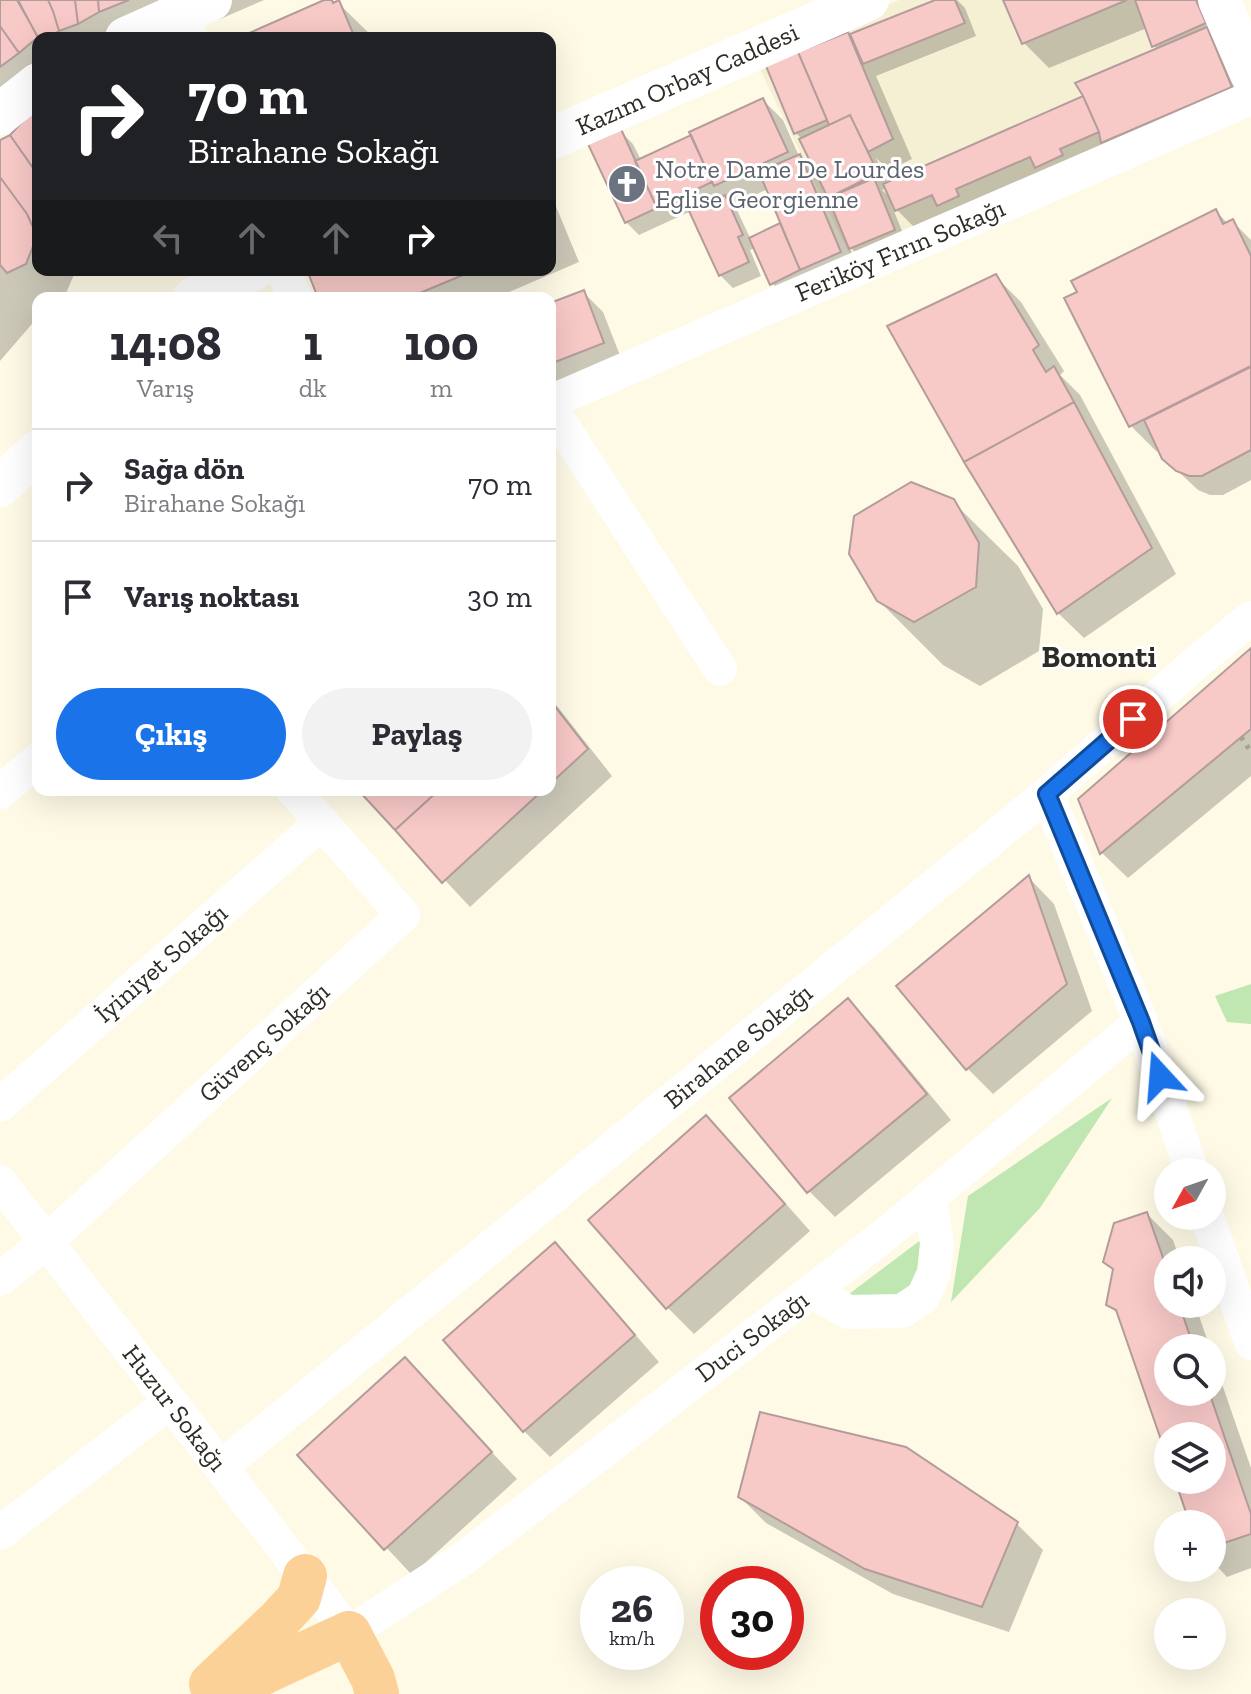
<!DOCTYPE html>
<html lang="tr">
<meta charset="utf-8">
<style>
:root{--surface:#fff;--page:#f2f2f3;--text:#2b2b33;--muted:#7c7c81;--line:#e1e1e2;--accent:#1a73e8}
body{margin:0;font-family:"Zilla Slab",serif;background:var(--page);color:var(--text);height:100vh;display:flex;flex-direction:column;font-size:30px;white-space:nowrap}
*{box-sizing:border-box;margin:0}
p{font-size:26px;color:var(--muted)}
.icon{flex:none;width:44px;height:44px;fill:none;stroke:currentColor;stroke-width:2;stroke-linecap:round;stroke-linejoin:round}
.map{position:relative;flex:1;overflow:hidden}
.panel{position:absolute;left:32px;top:292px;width:524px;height:504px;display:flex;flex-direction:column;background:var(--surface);border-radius:16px;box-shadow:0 8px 32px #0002}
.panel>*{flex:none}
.guide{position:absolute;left:32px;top:32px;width:524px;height:244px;border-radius:16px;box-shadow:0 8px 32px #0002;background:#202124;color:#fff;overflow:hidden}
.needle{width:52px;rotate:230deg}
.fabs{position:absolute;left:1154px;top:1158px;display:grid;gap:16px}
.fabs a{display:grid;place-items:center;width:72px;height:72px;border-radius:50%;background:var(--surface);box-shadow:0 8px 32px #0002;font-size:40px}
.speed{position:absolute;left:580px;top:1566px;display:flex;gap:16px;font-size:40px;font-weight:700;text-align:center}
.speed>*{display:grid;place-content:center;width:104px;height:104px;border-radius:50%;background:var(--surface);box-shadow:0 8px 32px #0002;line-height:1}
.speed small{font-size:20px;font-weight:400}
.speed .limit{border:12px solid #d22;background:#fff;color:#111}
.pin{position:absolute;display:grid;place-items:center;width:68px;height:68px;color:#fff;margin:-34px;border:4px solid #fff;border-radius:50%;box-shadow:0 2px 8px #0007}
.me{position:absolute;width:88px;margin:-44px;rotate:341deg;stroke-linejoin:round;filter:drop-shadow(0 0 6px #0008)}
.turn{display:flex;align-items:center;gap:28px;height:168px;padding:0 24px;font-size:36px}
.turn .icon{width:104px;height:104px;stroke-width:2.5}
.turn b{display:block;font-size:56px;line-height:68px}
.lanes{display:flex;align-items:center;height:76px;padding:0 24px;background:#0003;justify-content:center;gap:40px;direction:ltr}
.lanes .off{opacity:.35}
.eta{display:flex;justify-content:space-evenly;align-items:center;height:136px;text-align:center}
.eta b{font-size:48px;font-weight:800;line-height:56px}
.action{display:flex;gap:16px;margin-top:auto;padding:16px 24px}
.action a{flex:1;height:92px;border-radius:48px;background:var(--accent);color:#fff;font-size:32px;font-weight:800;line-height:92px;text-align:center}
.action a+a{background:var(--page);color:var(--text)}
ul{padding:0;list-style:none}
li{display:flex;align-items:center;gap:24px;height:112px;padding:0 24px;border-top:2px solid var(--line)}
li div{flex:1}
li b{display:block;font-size:30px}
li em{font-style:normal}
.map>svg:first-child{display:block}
.built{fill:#f5efd3}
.grass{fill:#c0e7b2}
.shadow{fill:#0003;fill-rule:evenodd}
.building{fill:#f7c9c7;stroke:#b39c9b;stroke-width:2}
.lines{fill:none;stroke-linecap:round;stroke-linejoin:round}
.path{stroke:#a6a394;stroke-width:5;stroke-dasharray:4 6;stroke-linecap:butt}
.minor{stroke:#fff;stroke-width:34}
.tertiary{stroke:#fff;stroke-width:42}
.primary{stroke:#fbd197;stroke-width:44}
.route-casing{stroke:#114b97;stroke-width:20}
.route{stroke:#1a73e8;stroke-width:14}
.labels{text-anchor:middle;stroke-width:6;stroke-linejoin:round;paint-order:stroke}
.street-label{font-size:26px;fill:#2e2d25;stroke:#fff}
.worship-label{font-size:26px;fill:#5b616d;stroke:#fff;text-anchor:start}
.quarter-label{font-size:30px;font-weight:bold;fill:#2e2d25;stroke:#fff}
</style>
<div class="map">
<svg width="1251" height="1694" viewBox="0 0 1251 1694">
<rect width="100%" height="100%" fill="#fefae6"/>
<!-- built -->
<path class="built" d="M899,0H1211L1250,87L853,262L756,61Z"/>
<!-- grass -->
<path class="grass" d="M1251,984V1024L1227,1022L1215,996Z
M1112,1098L1040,1208L951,1302L968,1196Z
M922,1239L918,1287L878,1305L845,1297Z"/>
<!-- shadow -->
<path class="shadow" d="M0,0H176L179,38H38V102L0,133Z
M198,0H264L218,20Z
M329,0L335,4L338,3L374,38H243Z
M941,0H957L965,8L976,36L876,76L912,159L889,170L876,158L888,183L1086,97L1158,50L1154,46L1147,28L1049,68L1023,42L1006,0H1210L1251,107L917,230L891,204L907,243L864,261L849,246L860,272L785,296L772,283L755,248L750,250L761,276L733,288L720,275L691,211L639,235L626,222L620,131L633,144L641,160L763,100L783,120L799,156L818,175L803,140L796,133L847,35L856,44ZM887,188L892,199L882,190ZM768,189L786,232L780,225L751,240L737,210L733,205Z
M38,108V270H76L64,298H38V317L0,361V143L11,137Z
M550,199L555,204L579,262L495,298H320L309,270H550Z
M1216,211L1228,224L1232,221L1251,240V480L1223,495H1210L1198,490L1164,458L1159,450L1156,451L1131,426Z
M995,276L1021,302L1064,371L1060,375L1080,395L1176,574L1084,638L1058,613Z
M583,292L603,312L623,363L550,391V305Z
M952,501L1018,566L1043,609L1039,651L980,686L943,665L878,600Z
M1251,651V776L1128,878L1102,853L1081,799Z
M550,697L612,776L470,907L361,790H550Z
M1029,878L1054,904L1092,1011L993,1094L967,1068Z
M848,1001L874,1027L951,1120L835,1217L809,1191Z
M706,1117L732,1143L810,1231L694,1334L668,1308L590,1221Z
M1147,1214L1173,1240L1180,1260H1168V1304H1195L1210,1348H1168V1392H1212V1355L1251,1468V1568L1227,1577L1212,1561V1524H1192L1177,1480H1212V1436H1168V1454L1121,1317L1108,1304Z
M555,1245L580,1271L659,1362L550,1457L524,1431L446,1340Z
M405,1360L517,1479L412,1575L300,1455Z
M906,1449L1017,1524L1043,1550L1009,1632L893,1594L766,1523L740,1497Z"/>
<!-- building -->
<path class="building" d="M0,0H17L38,37L19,53L0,26Z
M18,0H48L53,11L59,31L48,38H38Z
M48,0H75L78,24L59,31L53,11Z
M75,0H98L99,12L78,24Z
M98,0H129L99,12Z
M324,0H332L333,3L339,0L355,38H238Z
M935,0H955L965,23L863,64L850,34Z
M1003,0H1127L1022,44Z
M1135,0H1196L1206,23L1152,47Z
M0,26L19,53L0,67Z
M1207,27L1232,87L1101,143L1099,132L1083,96L1075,83Z
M848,32L893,139L868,152L850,115L829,125L798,52Z
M798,52L827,120L794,134L766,66Z
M1083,96L1099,132L1060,149L1063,155L1035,168L1030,157L956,189L959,196L937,206L932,195L895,211L883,184Z
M763,98L788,152L714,186L689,132Z
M38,105V175L10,135Z
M850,115L878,173L828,198L799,139Z
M621,129L657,208L625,223L588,144Z
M10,135L38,175L37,236L27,214L0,177V140Z
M691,135L712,182L657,208L635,161Z
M800,154L841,252L800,270L759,172Z
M0,177L27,214L37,236L26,264L7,273L0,265Z
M874,178L895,230L849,249L828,198Z
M725,195L743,235L738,237L749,262L719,276L689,211Z
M1216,209L1223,224L1233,219L1251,256V366L1129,427L1064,298L1077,292L1071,281Z
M780,223L800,270L770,285L749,238Z
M307,270H475L408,298H318Z
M996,274L1039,345L1033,350L1046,372L1054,366L1074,402L964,462L887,326Z
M584,290L604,343L550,364V303Z
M1251,367V450L1202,476H1189L1176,471L1162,459L1144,420Z
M1074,402L1152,548L1057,614L964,462Z
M911,482L954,499L979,543L976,587L914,622L877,601L849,554L854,516Z
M1251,648V729L1100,854L1078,799Z
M550,700L588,749L550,784Z
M358,790H439L395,830Z
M439,790H543L442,883L395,830Z
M1029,875L1067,984L966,1070L896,986Z
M848,998L927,1094L807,1193L729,1098Z
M706,1115L785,1204L666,1309L588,1220Z
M1147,1212L1168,1272V1304H1179L1194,1348H1168V1392H1209L1251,1514V1534L1212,1547V1524H1190L1175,1480H1212V1436H1168V1460L1116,1310L1106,1305L1113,1269L1103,1262L1114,1223Z
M555,1242L635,1335L523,1432L443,1340Z
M405,1357L492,1452L384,1550L297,1455Z
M760,1412L906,1447L1018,1522L982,1607L865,1569L738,1497Z"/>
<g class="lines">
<!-- path -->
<path class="path" d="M1241,737L1251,752"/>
<!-- minor -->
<path class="minor" d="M176,0L191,38
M283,270L295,298
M550,402L1251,98
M550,407L720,669
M0,792L38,760
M1047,794L1141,1022L1192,1172
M0,1105L322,822
M0,1182L349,1633L464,1558L886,1234L1141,1022
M1207,1216L1251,1343
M0,1279L46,1242L403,915L293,790
M811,1291L848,1312L902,1311L923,1297L934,1273L937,1243L929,1198
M221,1467L1047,794L1197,662L1251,618
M0,1533L170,1402"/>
<!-- tertiary -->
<path class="tertiary" d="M1219,0L1251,74
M126,38L211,0
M0,114L38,84
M550,139L868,0
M194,298L253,270
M0,486L38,451"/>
<!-- primary -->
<path class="primary" d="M211,1684L278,1621L299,1598L305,1576
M231,1692L265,1672L349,1633L373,1679L377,1694"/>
</g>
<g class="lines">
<defs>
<path id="route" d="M1133,719L1047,794L1141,1022L1160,1076"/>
</defs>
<!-- route casing -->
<use href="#route" class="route-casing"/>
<!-- route -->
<use href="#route" class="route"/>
</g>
<!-- icons -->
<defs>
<symbol id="church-disc" viewBox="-11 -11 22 22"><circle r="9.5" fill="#6b7280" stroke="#fff"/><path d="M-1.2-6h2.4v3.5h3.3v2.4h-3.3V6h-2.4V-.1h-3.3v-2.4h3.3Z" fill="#fff"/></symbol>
</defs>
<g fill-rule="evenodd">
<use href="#church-disc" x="605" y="162" width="44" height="44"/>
</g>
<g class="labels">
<!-- street labels -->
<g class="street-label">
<text transform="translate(687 79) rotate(-24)" y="9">Kazım Orbay Caddesi</text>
<text transform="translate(900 250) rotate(-23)" y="9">Feriköy Fırın Sokağı</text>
<text transform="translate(161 963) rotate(-41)" y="9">İyiniyet Sokağı</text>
<text transform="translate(264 1042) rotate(-42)" y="9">Güvenç Sokağı</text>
<text transform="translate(738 1046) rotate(-39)" y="9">Birahane Sokağı</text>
<text transform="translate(752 1336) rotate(-37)" y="9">Duci Sokağı</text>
<text transform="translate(175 1408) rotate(52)" y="9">Huzur Sokağı</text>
</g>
<!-- worship labels -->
<g class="worship-label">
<text x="655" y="178">Notre Dame De Lourdes<tspan x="655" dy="30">Eglise Georgienne</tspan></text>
</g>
<!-- quarter labels -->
<g class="quarter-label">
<text x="1099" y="667">Bomonti</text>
</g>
</g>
</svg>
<div class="fabs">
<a><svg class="needle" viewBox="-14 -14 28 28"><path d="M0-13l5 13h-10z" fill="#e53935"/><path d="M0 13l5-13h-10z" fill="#7c7c81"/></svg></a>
<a><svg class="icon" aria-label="sound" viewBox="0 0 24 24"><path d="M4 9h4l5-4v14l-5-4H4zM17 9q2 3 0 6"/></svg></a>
<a><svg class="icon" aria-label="search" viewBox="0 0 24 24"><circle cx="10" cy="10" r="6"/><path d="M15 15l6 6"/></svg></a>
<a><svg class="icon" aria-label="layers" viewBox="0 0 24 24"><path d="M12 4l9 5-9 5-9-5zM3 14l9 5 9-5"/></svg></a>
<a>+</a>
<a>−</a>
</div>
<div class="speed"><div>26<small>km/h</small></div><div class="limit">30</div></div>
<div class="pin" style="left:1133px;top:719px;background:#d93025"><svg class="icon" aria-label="arrive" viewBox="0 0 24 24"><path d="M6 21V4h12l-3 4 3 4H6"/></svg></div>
<svg class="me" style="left:1160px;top:1076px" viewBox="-20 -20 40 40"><path d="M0-17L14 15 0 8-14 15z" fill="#1a73e8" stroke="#fff" stroke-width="4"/></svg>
<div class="guide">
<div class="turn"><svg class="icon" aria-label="right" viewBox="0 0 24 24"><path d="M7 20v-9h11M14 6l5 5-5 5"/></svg><div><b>70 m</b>Birahane Sokağı</div></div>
<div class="lanes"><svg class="icon off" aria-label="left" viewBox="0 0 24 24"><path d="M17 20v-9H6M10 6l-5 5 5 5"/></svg><svg class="icon off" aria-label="ahead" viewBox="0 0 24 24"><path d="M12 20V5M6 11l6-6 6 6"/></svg><svg class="icon off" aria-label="ahead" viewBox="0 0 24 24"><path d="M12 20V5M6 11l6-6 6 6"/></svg><svg class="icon" aria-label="right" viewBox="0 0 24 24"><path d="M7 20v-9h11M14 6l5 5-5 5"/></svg></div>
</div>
<section class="panel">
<div class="eta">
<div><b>14:08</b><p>Varış</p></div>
<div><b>1</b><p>dk</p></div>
<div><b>100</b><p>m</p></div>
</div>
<ul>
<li><svg class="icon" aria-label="right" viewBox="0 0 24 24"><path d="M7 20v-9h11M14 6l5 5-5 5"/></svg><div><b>Sağa dön</b><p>Birahane Sokağı</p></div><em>70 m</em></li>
<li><svg class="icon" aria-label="arrive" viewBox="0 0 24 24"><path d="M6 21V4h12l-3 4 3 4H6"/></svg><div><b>Varış noktası</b></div><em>30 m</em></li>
</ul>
<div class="action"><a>Çıkış</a><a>Paylaş</a></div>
</section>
</div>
